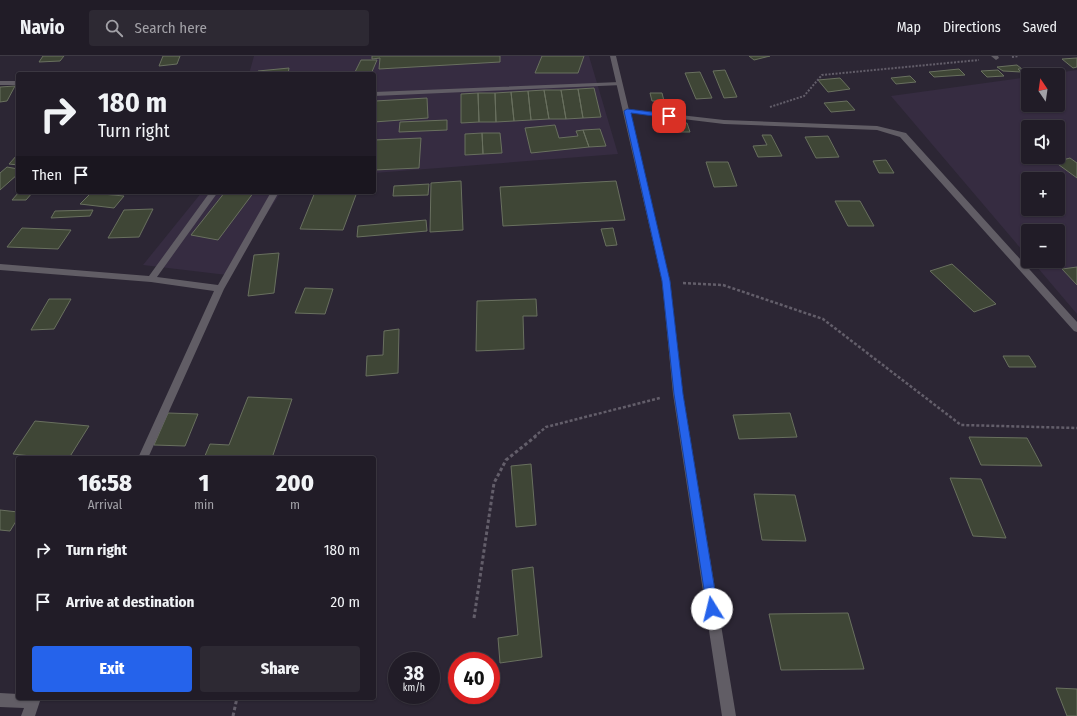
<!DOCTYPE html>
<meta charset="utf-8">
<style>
:root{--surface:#211c27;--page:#2d2933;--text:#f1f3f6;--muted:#a2a1a7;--line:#3e3a44;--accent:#2563eb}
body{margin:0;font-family:"Fira Sans Condensed",sans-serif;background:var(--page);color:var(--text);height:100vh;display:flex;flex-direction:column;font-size:15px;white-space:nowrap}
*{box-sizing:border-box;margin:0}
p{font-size:13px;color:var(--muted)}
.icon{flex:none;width:22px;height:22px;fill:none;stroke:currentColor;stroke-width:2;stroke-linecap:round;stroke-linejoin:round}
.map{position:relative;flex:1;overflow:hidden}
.details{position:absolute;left:16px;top:400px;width:360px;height:244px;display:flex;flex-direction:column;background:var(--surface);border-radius:4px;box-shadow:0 1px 3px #0004,0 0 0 1px var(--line)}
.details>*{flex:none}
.banner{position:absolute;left:16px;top:16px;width:360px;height:122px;border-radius:4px;box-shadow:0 1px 3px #0004,0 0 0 1px var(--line);background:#211c27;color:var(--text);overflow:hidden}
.needle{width:26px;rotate:347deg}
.fabs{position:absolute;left:1021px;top:12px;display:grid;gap:8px}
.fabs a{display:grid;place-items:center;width:44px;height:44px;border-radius:4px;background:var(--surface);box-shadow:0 1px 3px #0004,0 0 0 1px var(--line);font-size:20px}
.speed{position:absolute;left:388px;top:596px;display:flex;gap:8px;font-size:20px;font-weight:700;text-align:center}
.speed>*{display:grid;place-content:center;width:52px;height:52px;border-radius:50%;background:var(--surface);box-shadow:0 1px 3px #0004,0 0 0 1px var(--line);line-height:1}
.speed small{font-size:10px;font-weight:400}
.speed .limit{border:6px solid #d22;background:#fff;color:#111}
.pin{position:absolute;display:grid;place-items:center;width:34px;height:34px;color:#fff;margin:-17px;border-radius:8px;box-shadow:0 2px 6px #0006}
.me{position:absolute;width:44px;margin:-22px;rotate:351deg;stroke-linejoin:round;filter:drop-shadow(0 0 3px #0008)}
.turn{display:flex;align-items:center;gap:14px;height:84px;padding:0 16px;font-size:18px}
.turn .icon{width:52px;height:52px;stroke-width:2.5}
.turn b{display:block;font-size:28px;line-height:34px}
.then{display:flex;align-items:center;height:38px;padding:0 16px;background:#0003;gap:8px;font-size:15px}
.eta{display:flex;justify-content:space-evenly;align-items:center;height:68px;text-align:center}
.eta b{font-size:24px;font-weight:800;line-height:28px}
.button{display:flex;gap:8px;margin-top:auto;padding:8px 16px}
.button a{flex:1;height:46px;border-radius:4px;background:var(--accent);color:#fff;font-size:16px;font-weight:800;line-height:46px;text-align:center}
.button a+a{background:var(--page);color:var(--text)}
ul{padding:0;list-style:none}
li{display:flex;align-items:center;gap:12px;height:52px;padding:0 16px}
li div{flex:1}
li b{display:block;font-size:15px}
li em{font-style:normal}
header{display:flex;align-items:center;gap:24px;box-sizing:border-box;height:56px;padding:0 20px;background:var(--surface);border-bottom:1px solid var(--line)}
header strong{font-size:19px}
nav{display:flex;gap:22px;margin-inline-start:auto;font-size:14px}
.search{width:280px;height:36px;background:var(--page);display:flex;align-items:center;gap:10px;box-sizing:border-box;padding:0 14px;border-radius:4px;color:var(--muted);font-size:15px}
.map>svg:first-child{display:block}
.built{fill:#362c41;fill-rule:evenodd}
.building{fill:#3f4636;stroke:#69705f}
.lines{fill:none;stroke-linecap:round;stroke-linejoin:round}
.path-far2{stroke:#635e6a;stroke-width:2;stroke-dasharray:2 1.5;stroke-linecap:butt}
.path-far1{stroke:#635e6a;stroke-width:2.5;stroke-dasharray:3 2;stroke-linecap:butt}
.path{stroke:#635e6a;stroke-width:3;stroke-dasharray:3.5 2.5;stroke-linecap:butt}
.minor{fill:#615d65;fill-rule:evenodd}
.tertiary{fill:#615d65;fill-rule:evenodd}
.route{fill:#2563eb;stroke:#184099}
</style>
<header>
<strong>Navio</strong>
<div class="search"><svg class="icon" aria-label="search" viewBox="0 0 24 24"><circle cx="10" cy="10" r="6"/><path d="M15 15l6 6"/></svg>Search here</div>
<nav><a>Map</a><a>Directions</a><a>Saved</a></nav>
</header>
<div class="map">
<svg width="1077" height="660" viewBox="0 0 1077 660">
<rect width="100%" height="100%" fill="#2c2634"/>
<!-- built -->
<path class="built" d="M254,0H589L618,98L374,117V18H249Z
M1077,14V258L1032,205H1058V175H1028V201L891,40L1028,21V49H1058V19H1043ZM1028,71H1058V101H1028ZM1028,123H1058V153H1028Z
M202,136H281L227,219L143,209Z"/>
<!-- building -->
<path class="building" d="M43,0H64L60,5L39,6Z
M163,0H180L177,8L159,10Z
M372,0H500V6L379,13L380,2L372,3Z
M542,0H584L578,17H535Z
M749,0H770L754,4Z
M1077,2V11L1073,12L1062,3Z
M361,4H377L371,18H354Z
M1017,9L1022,13H1018L1021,16L1003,15L997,11Z
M289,12L288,18H257L258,15Z
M959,13L965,19L934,21L929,16Z
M725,14L737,41L724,42L713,15Z
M998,14L1004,20L987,21L981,15Z
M700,16L712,42L696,43L685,17Z
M910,20L916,26L896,28L891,22Z
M840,22L850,33L828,36L818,24Z
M15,30L7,45L0,46V31Z
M594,32L601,61L583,62L578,33Z
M578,33L583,62L566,63L561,34Z
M544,34L549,63L531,64L528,35Z
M544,34H561L566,63H549Z
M528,35L531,64L514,65L511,36Z
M511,36L514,65L496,66L495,37Z
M478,37L479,66L461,67V38Z
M478,37H495L496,66H479Z
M650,37H662L664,45H652Z
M427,42L428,62L374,66L375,45Z
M847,45L855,54L831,56L824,47Z
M447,64V74L399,76L400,66Z
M687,67L690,76H675L672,68Z
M555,69L559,82L578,80L576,75L583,74L589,91L531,97L525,72Z
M600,73L606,90L589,91L583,74Z
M482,77L483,98L465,99V78Z
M482,77H500L502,97L483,98Z
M762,79H771L782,100L758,101L753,90L767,89Z
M828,80L839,101L816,102L805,81Z
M421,82L419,112L374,114V84Z
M18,98V109L9,108Z
M1070,102L1077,107V122L1055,106Z
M886,104L894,117H879L873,105Z
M706,106H728L737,130L714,131Z
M7,111L18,113V118L0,134V117Z
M461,125L463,174L430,176L431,127Z
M616,125L625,164L503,170L500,131Z
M429,128L428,139L393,140L394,130Z
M19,136H33L26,144H12Z
M225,136H254L218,184L191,179Z
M315,136H357L343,174L300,173Z
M91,137L124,140L114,152L80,148Z
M835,145H860L874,170H848Z
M153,153L139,181L108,182L124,154Z
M93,154L90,160L51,162L55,155Z
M426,164L427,175L357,181L358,170Z
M22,172L71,174L58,193L7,191Z
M613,172L617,189L606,190L601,173Z
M279,197L274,237L248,240L254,199Z
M952,208L996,248L974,256L930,215Z
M1077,211V229L1062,213Z
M305,232L333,233L325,258L295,257Z
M49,243H71L54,273L31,274Z
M536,243L537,260H523L524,293L476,295L477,245Z
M399,273L398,317L366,320L367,300L383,299L384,275Z
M1003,300H1029L1036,311H1009Z
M248,341L292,343L272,402H204L210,388L229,389Z
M168,357L198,358L185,390L154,389Z
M790,357L797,381L739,383L733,359Z
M35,365L89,370L69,402H30L31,400L13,398Z
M969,381L1027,382L1042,410L981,409Z
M531,408L536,469L516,471L511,410Z
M950,422L981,423L1006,482L973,480Z
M754,438L795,439L806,485L762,484Z
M0,454L18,456V462L10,475L0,474Z
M533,511L542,601L500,607L498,582L518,579L512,514Z
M848,557L864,613L781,614L769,558Z
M1056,632L1077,633V660H1067Z"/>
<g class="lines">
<!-- path-far2 -->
<path class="path-far2" d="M1012,1L1019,0
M770,51L804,40L822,19L979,4"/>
<!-- path-far1 -->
<path class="path-far1" d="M683,227L723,229L823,263L961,369L1077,372
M534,381L546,371L660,342"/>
<!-- path -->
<path class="path" d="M474,562L494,427L506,404L536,380
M233,660L237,642"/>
<!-- minor -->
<path class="minor" d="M991,0H998L999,2L996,4Z
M0,25H18V29H0Z
M620,26L622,27V29L374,40V36Z
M627,53L724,64L877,70L906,77L1077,266V276L1074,275L900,81L877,74L724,68L625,56L624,55Z
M210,136H218L157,221L218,229L271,136H279L224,233L148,402H138L214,235L151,226L0,214V208L149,220Z
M0,637L18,638V642H41L35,660H21L24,652L0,651Z"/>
<!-- tertiary -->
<path class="tertiary" d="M610,0H616L670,225L683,338L736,660H722L673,338L662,225Z"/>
</g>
<!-- route -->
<path class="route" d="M627,53L669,58L672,60L669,62L631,57L670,225L683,338L718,553L716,557L712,558L708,557L707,553L674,338L662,225L624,55Z"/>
</svg>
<div class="fabs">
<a><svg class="needle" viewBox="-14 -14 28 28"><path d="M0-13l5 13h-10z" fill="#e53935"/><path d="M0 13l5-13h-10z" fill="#a2a1a7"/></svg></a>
<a><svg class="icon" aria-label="sound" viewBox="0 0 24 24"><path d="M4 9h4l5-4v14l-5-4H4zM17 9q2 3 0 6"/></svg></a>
<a>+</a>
<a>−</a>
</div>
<div class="speed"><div>38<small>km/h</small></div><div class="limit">40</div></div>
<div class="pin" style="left:669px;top:60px;background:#d93025"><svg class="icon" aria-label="arrive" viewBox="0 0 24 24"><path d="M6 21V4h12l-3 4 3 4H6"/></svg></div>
<svg class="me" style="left:712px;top:553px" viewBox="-20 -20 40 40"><circle r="19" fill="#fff"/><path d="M0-13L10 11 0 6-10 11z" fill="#2563eb"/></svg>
<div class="banner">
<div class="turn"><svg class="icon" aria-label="right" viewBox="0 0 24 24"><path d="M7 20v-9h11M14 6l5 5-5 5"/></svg><div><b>180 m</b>Turn right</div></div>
<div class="then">Then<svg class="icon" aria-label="arrive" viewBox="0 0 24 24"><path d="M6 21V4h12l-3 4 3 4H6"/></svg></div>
</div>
<section class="details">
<div class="eta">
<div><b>16:58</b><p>Arrival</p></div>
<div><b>1</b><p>min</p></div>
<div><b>200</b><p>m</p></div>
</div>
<ul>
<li><svg class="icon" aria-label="right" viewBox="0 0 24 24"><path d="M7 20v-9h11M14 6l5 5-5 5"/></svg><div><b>Turn right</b></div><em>180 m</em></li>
<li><svg class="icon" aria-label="arrive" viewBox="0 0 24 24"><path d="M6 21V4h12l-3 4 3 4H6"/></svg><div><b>Arrive at destination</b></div><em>20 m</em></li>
</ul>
<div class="button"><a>Exit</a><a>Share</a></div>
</section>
</div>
